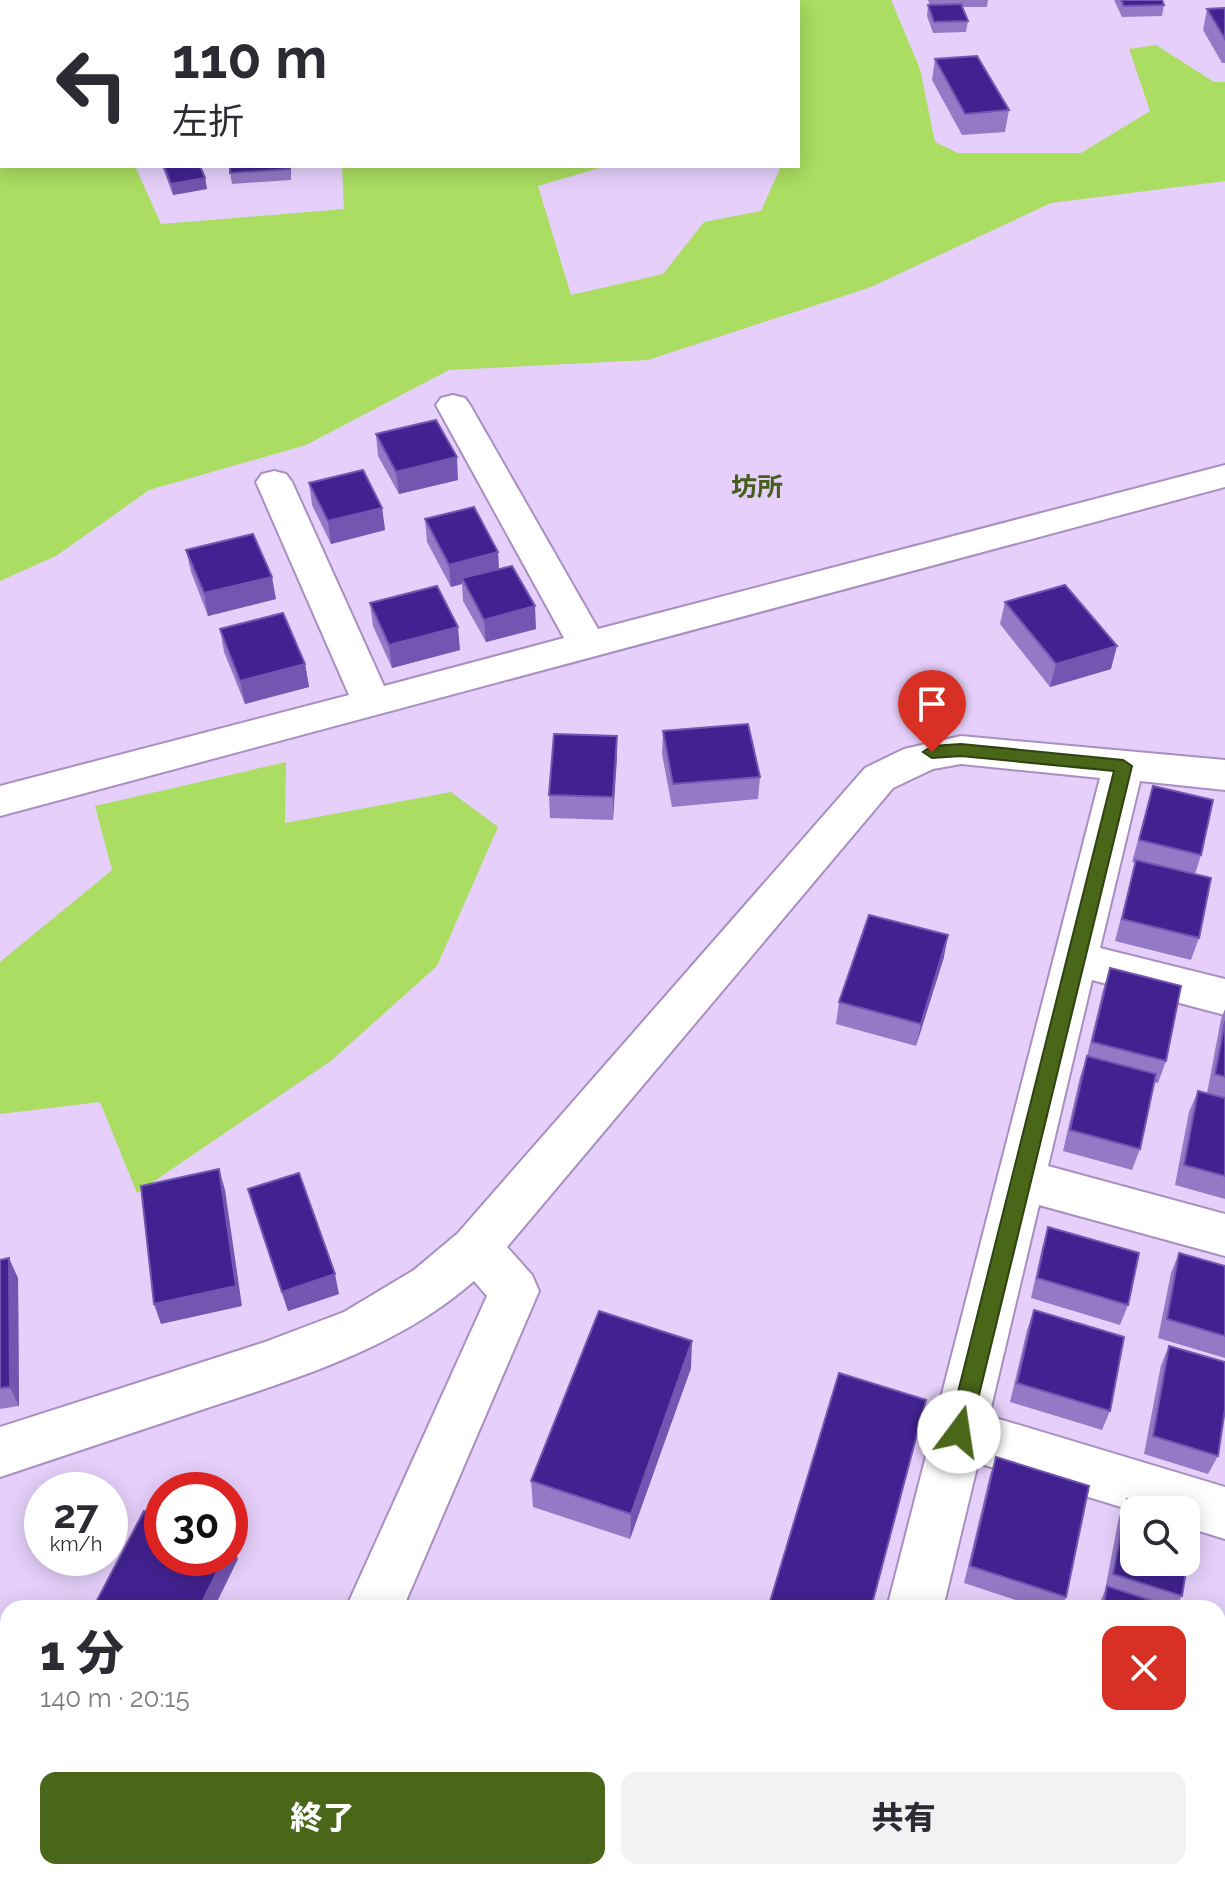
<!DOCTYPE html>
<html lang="ja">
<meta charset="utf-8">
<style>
:root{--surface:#fff;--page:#f2f2f3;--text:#2b2b33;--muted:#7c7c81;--accent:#496619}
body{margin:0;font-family:Raleway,"Noto Sans JP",sans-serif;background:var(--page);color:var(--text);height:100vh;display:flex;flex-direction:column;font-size:30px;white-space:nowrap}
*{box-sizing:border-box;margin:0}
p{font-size:26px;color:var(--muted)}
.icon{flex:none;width:44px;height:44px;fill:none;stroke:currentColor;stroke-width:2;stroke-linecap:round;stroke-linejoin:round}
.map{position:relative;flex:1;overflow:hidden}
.panel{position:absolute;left:0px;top:1600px;width:1226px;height:280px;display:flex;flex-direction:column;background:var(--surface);border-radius:24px 24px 0 0;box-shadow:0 4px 20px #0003}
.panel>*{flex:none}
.guide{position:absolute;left:0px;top:0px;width:800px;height:168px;box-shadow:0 4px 20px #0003;background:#fff;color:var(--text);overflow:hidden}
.tools{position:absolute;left:1120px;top:1496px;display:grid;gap:16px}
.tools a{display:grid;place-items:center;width:80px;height:80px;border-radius:16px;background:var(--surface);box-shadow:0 4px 20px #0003;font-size:40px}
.speed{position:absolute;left:24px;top:1472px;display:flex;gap:16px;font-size:40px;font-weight:700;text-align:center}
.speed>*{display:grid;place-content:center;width:104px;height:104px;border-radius:50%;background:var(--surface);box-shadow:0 4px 20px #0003;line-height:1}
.speed small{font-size:20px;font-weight:400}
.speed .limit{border:12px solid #d22;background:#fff;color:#111}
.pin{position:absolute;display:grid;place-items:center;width:68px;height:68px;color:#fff;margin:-82px -34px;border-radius:50% 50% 50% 0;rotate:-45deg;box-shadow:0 0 8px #0007}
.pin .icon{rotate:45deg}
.me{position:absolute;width:88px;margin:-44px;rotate:14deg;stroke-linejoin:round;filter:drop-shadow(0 0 6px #0008)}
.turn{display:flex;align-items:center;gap:28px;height:168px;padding:0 40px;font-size:36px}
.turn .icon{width:104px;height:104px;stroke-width:2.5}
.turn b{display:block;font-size:56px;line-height:68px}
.round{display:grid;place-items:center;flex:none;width:84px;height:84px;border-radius:16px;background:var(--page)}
.overview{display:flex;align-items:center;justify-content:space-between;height:136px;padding:0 40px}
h1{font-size:48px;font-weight:800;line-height:60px}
.button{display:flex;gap:16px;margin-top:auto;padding:16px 40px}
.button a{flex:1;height:92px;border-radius:16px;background:var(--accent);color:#fff;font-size:32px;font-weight:800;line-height:92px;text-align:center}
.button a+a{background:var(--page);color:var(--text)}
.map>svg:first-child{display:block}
.green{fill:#aadd61}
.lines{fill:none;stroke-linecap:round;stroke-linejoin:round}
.minor-casing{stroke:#a88ec1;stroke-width:4}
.minor{fill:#fff;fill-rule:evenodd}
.wall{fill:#9479c6}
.shaded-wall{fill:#7356b1}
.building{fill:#422291;stroke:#7356b1;stroke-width:2}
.route{fill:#496619;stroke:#2f4210;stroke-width:2}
.labels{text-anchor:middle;stroke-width:8;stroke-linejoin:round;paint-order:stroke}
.quarter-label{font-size:26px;font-weight:bold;fill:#455f1b;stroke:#e6d0fb}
</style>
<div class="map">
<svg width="1225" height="1880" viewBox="0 0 1225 1880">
<rect width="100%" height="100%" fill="#e6d0fb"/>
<!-- green -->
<path class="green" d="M685,0H891L920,69L935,142L958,153H1081L1150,111L1129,49L1156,45L1214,82H1225V181L1051,203L871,287L648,360L449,370L306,445L149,490L56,556L0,581V161L2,166H135L161,224L344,209L342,166H606L538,186L571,295L663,274L704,222L761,211L781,166H798V2H663Z
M286,762L285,823L451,792L498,827L437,966L332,1060L137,1193L100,1102L0,1114V962L112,870L95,806Z"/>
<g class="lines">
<defs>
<path id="minor" d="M0,0H15L2,2L0,14Z
M520,0H563L519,2Z
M0,105H2V123H0Z
M453,395L465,398L470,405L598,629L1225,465V487L0,816V786L349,695L256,482L262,474L274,471L286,474L292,482L384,686L564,638L436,405L441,398Z
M961,736L1225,760V790L1140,781L1100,948L1225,979V1015L1092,980L1048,1166L1225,1214V1256L1039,1205L989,1416L1225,1487V1539L1186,1527V1510L1134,1511L978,1463L943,1608H887L1100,778L961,764L933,769L893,788L507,1247L532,1275L539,1291L403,1608H346L487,1296L474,1281C399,1347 301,1377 207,1408C138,1431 69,1454 0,1477V1427L265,1342L344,1312L414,1270L458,1233L865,768L904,749Z
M1218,1833L1225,1835V1880H1194L1191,1872H1218Z
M225,1872H288L285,1880H222Z
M526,1872H605L608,1880H529Z"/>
</defs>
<!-- minor casing -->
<use href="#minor" class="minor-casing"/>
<!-- minor -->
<use href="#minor" class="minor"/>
</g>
<!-- wall -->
<path class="wall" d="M928,0H988L987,7H962L968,21L966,32L933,33L927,16L928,5H930Z
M1114,0H1162L1164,5L1162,16L1122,17Z
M1225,8V63H1222L1203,30L1207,9Z
M2,37V70H0V41Z
M935,59L1009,110L1005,132L962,135L932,80Z
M162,166H200L205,178L207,189L173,195Z
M291,166V180L232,184L230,173Z
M376,434L458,480L399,494L378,456Z
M309,483L382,508L385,530L331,544L312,505Z
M425,519L498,552L499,569L536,629L486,642L463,601L462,584L451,587L427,542Z
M186,550L276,599L208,616L191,572Z
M1005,602L1111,669L1050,687L1000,624Z
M370,603L460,650L392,668L373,626Z
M220,629L305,664L309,687L245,704L224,652Z
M663,731L760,777L758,799L672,807L662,754Z
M617,736L613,820L550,818L549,795Z
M1153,786L1201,855L1195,874L1199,938L1191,960L1115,941L1135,863L1132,862Z
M944,957L916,1046L836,1024L839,1002Z
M1110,968L1166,1061L1158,1083L1154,1082L1140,1149L1132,1170L1063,1151L1080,1077L1087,1056L1103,990Z
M1225,1009V1199L1175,1185L1189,1112L1198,1091L1207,1093L1221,1019Z
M248,1189L339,1294L288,1311L254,1210Z
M1048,1227L1128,1305L1120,1325L1031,1298L1042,1248Z
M1179,1253L1225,1266V1358L1158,1338L1171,1273Z
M0,1260L18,1278L19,1406L0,1409Z
M1034,1310L1110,1411L1102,1430L1010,1402L1027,1330Z
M1169,1346L1218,1456L1208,1474L1144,1454L1161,1365Z
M691,1368L630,1539L533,1507L531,1481Z
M996,1457L1066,1597L1062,1608H1040L964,1583L990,1475Z
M1127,1499L1182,1596L1175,1608H1098L1105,1590L1119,1517Z
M715,1872H800L798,1880H736Z
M1061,1872H1167L1166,1880H1059Z"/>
<!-- shaded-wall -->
<path class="shaded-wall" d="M205,178L207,189L173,195L171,184Z
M457,457L458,480L399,494L396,472Z
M382,508L385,530L331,544L328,521Z
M498,552L499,575L462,578V584L451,587L449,565Z
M272,577L276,599L208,616L204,593Z
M535,606L536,629L486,642L484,620Z
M458,627L460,650L392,668L389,645Z
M1117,646L1111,669L1050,687L1056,664Z
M305,664L309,687L245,704L240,681Z
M617,736V758L613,820V797Z
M948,935L944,957L916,1046L921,1024Z
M219,1169L225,1190L242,1306L161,1324L154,1304Z
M9,1258L18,1278L19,1406L10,1387Z
M335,1274L339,1294L288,1311L282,1292Z
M692,1341L691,1368L630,1539L631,1514Z
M232,1541L238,1559L214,1608H199L224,1558H230V1545Z
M56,1872H73L69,1880H52Z"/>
<!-- building -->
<path class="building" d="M117,0H157L156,2H115Z
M204,0H244L243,2H202Z
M1121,0H1162L1164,5L1124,6Z
M961,4L968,21L934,22L928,5Z
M1225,8V39L1207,9Z
M2,37V59H0V41Z
M977,56L1009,110L965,114L935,59Z
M164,166H200L205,178L171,184Z
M230,166H290V169L230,173Z
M436,420L457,457L396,472L376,434Z
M363,470L382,508L328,521L309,483Z
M474,507L498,552L449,565L425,519Z
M253,534L272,577L204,593L186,550Z
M512,566L535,606L484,620L462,578Z
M1065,585L1117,646L1056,664L1005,602Z
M437,586L458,627L389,645L370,603Z
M283,613L305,664L240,681L220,629Z
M748,724L760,777L673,784L663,731Z
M554,734L617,736L613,797L549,795Z
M1153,786L1213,800L1201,855L1139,840Z
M1136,860L1211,878L1199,938L1122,919Z
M869,915L948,935L921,1024L839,1002Z
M1110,968L1181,986L1166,1061L1092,1042Z
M1225,1021V1077L1215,1074Z
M1087,1056L1156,1074L1140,1149L1070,1130Z
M1198,1091L1225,1098V1176L1184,1165Z
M219,1169L236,1286L154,1304L141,1186Z
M299,1173L335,1274L282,1292L248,1189Z
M1048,1227L1139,1253L1128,1305L1037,1278Z
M1179,1253L1225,1266V1336L1167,1319Z
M9,1258L10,1387L0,1388V1260Z
M1034,1310L1124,1337L1110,1411L1017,1383Z
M599,1311L692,1341L631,1514L531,1481Z
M1169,1346L1225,1362V1409L1218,1456L1153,1436Z
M839,1373L926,1400L871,1608H778L769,1605Z
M996,1457L1089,1486L1066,1597L970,1566Z
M1127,1499L1163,1510H1134V1562H1186V1517L1194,1520L1182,1596L1113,1574Z
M144,1511L162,1517V1558H224L199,1608H93Z
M1107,1586L1174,1608H1103Z
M1,1770L8,1773V1872H56L52,1880H0Z
M768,1872H800L798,1880H789Z
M901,1872H990L989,1880H899Z
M1067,1872H1167L1166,1880H1065Z"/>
<!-- route -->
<path class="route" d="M961,744L1123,760L1132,766L970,1432L967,1439L959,1442L951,1439L948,1432L1114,771L961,756L932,758L923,752L932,746Z"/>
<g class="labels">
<!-- quarter labels -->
<g class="quarter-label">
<text x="757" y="496">坊所</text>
</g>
</g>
</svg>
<div class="tools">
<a><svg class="icon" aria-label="search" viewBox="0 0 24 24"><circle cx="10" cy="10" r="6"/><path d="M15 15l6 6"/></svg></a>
</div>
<div class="speed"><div>27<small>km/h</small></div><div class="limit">30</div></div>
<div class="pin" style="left:932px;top:752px;background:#d93025"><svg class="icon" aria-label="arrive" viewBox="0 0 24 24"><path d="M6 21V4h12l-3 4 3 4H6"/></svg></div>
<svg class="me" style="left:959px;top:1432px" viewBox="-20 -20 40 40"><circle r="19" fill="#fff"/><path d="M0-13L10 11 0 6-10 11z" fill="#496619"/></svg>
<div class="guide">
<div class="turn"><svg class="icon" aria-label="left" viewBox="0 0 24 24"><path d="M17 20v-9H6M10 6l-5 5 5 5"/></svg><div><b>110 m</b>左折</div></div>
</div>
<section class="panel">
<div class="overview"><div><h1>1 分</h1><p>140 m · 20:15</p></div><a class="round" style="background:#d93025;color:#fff"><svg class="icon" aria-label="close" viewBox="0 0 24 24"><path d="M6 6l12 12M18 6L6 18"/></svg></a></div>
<div class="button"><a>終了</a><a>共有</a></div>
</section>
</div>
